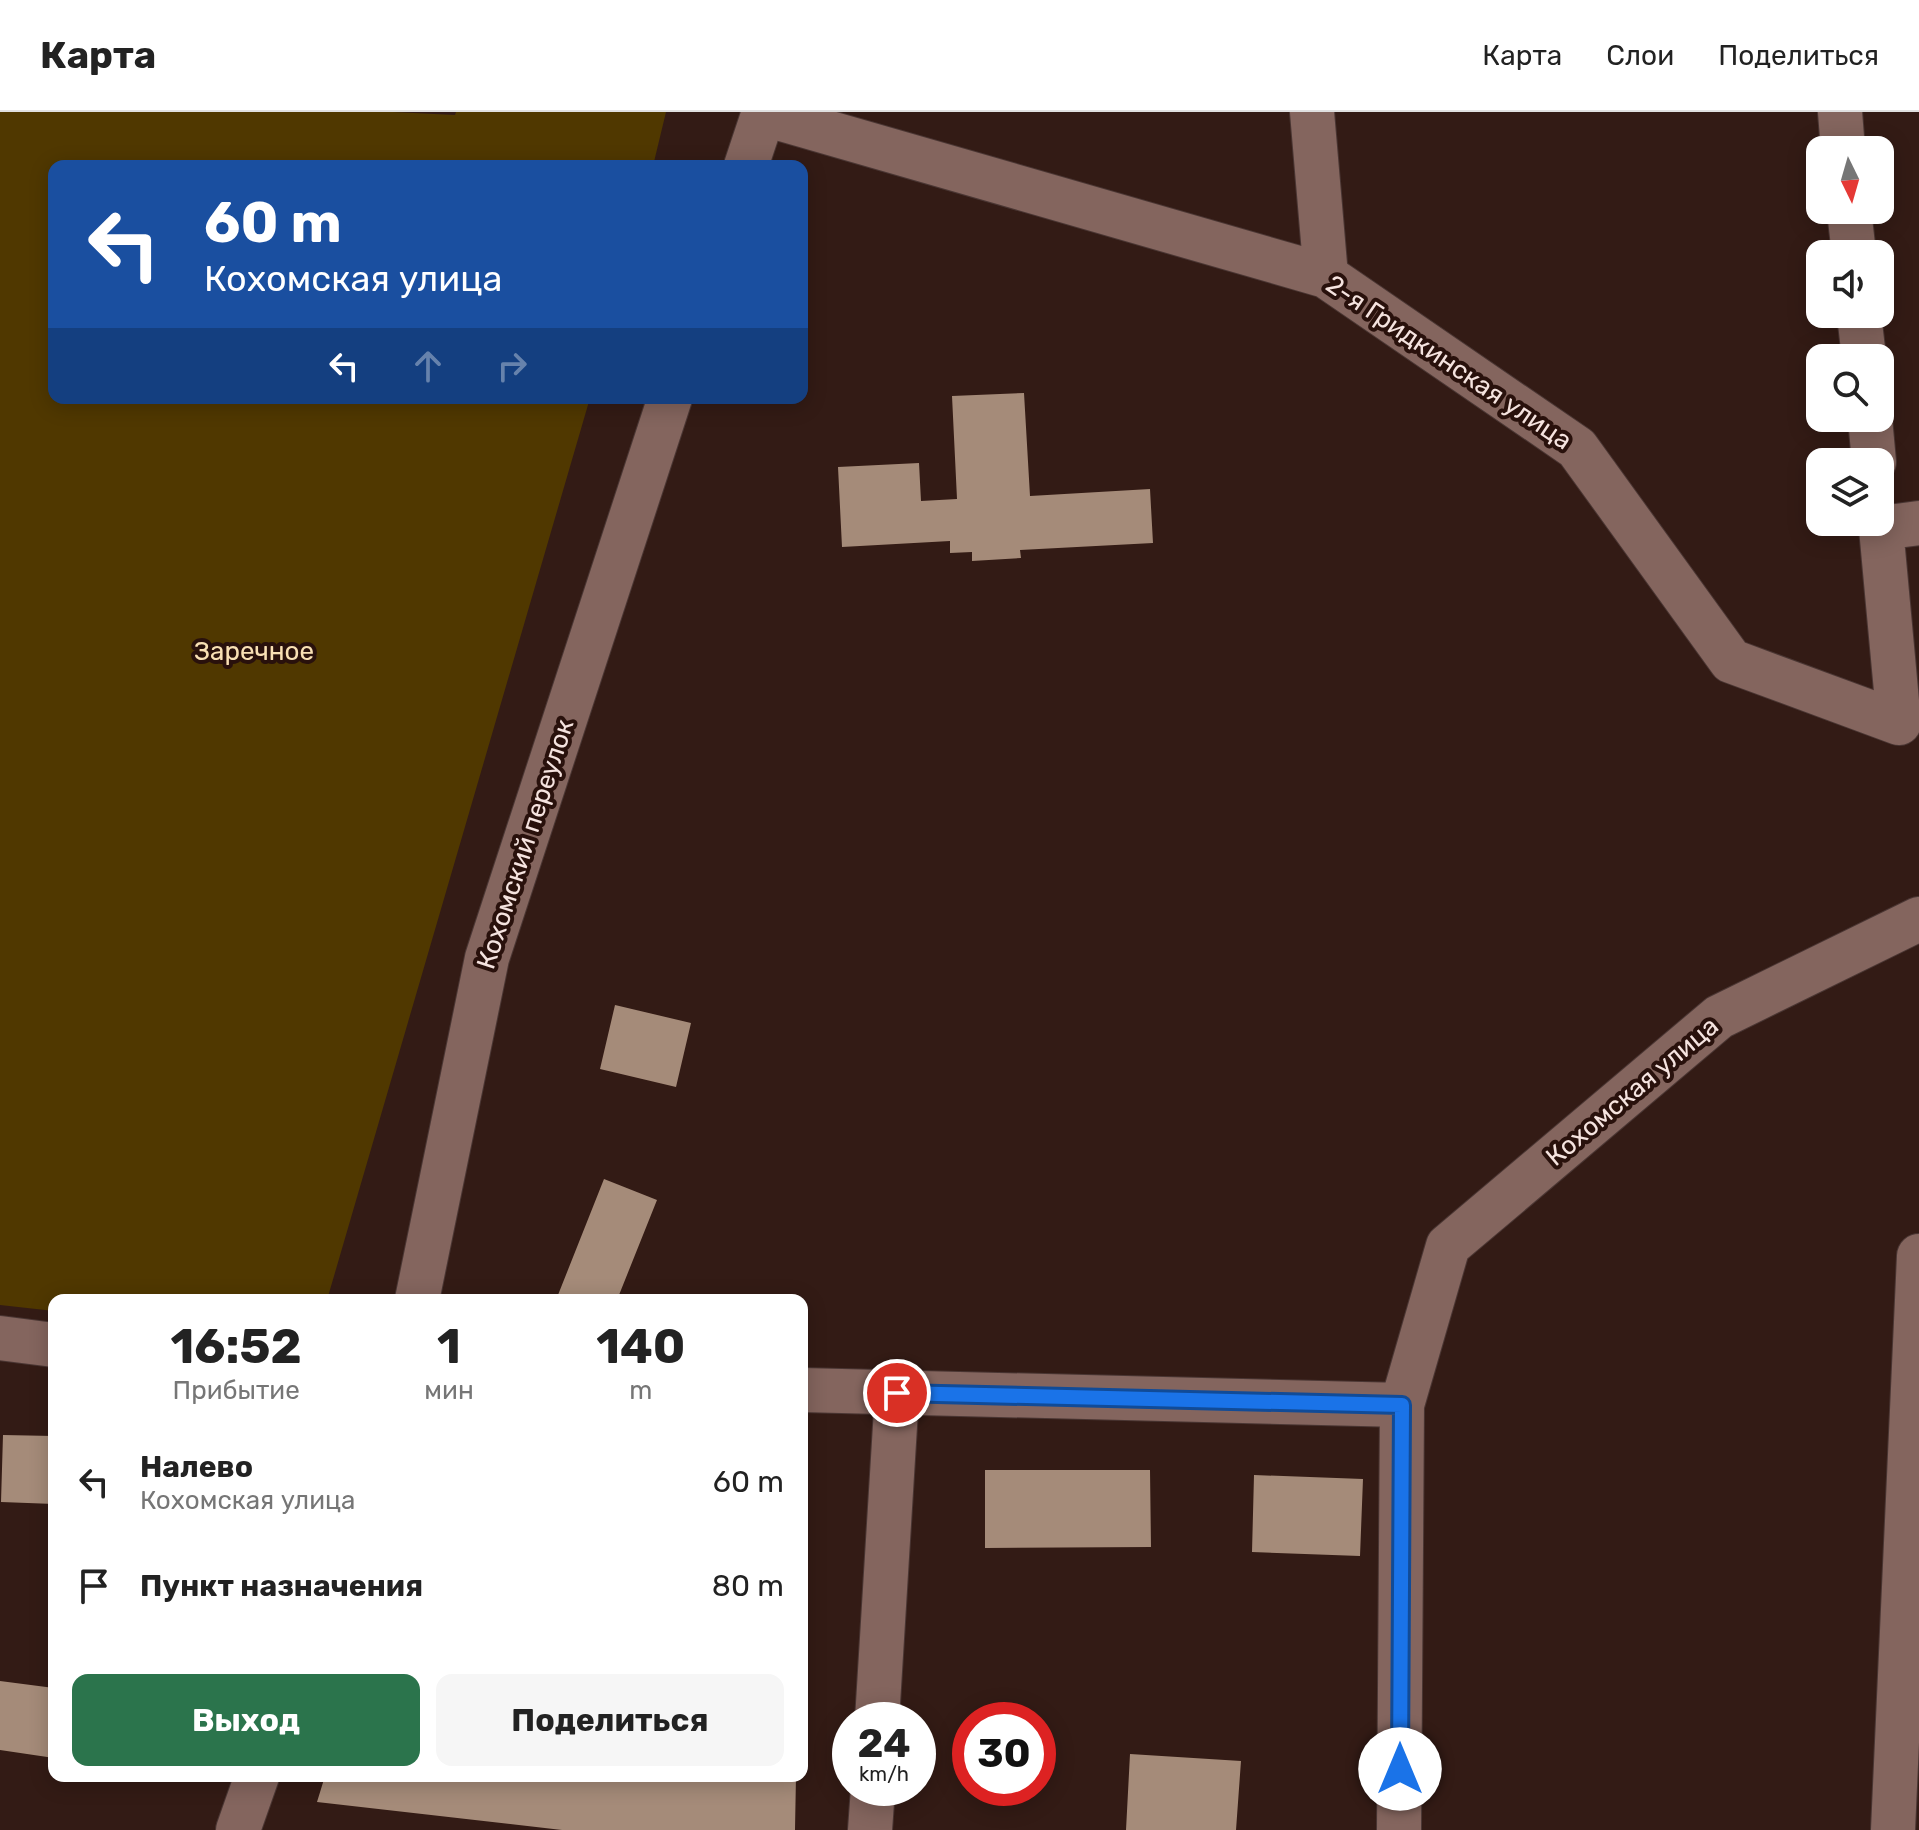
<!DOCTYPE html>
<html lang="ru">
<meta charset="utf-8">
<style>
:root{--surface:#fff;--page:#f6f6f6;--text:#222;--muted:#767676;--line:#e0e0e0;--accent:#2b744c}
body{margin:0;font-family:Rubik,sans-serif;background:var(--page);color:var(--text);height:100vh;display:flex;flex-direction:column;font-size:30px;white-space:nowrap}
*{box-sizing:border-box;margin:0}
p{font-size:26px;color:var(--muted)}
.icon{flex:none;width:44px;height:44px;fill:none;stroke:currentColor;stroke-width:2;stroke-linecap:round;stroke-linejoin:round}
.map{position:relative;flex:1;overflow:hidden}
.panel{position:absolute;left:48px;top:1182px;width:760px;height:488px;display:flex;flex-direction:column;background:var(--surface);border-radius:16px;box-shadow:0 4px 20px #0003}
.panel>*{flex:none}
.banner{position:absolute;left:48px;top:48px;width:760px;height:244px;border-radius:16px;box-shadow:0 4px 20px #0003;background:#1a4fa0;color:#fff;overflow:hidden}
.needle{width:52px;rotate:175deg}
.fabs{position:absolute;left:1806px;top:24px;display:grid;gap:16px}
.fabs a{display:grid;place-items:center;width:88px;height:88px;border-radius:16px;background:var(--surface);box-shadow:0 4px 20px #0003;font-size:40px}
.speed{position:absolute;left:832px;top:1590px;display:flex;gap:16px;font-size:40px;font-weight:700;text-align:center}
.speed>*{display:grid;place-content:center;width:104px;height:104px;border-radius:50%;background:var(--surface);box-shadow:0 4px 20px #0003;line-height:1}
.speed small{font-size:20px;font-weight:400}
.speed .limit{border:12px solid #d22;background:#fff;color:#111}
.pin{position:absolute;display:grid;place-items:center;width:68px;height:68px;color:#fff;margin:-34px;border:4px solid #fff;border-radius:50%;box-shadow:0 2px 8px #0007}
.me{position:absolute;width:88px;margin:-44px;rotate:0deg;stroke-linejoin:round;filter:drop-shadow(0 0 6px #0008)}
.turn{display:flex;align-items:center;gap:28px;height:168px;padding:0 24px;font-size:36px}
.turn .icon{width:104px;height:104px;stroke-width:2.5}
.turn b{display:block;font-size:56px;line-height:68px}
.lanes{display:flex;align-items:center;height:76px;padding:0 24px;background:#0003;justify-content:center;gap:40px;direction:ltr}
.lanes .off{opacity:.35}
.eta{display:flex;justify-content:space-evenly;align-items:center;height:136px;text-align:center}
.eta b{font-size:48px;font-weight:700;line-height:56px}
.button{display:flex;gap:16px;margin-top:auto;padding:16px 24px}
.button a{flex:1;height:92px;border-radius:16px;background:var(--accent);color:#fff;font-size:32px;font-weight:700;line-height:92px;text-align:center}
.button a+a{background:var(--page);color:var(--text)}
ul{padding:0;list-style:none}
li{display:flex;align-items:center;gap:24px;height:104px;padding:0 24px}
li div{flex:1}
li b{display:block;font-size:30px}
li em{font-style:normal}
header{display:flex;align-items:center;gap:48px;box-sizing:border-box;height:112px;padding:0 40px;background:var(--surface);border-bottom:2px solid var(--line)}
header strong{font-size:38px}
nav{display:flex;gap:44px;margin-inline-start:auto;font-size:28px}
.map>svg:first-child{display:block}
.green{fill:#503800}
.building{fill:#a58b79}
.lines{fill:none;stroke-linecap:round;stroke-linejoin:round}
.minor-casing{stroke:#4a3633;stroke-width:46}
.minor{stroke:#84655e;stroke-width:44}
.route-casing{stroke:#114b97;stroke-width:20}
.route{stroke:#1a73e8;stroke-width:14}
.labels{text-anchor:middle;stroke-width:8;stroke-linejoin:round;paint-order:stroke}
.street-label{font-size:26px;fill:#f5e3df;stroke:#29110c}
.park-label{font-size:26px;fill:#f9e0b4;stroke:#29110c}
</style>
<header>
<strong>Карта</strong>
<nav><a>Карта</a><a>Слои</a><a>Поделиться</a></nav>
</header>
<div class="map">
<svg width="1919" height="1718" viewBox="0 0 1919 1718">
<rect width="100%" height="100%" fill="#331b15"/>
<!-- green -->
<path class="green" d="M0,0H393L455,3L456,0H666L653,54H54V286H590L327,1188H54V1199L0,1193Z"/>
<!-- building -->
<path class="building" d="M1024,281L1030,384L1150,377L1153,431L1020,438L1021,446L972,449V440L950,441V429L842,435L838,355L919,351L921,389L957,387L952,284Z
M615,893L691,911L676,975L600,957Z
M604,1067L657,1088L617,1188H556Z
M3,1323L54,1324V1392L1,1390Z
M985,1358H1150L1151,1435L985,1436Z
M1254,1363L1363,1367L1360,1444L1252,1440Z
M0,1569L54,1576V1646L0,1638Z
M1130,1642L1241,1649L1236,1718H1126Z
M325,1664H796L795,1718H562L317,1690Z"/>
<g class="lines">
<defs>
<path id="minor" d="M1312,0L1326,164
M1840,0L1843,38
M764,2L1326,164L1577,336L1731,549L1899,611L1881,416L1919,411
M746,54L764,0
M1849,98L1854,142
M1859,202L1864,246
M1870,306L1874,350
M417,1188L487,846L670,286
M0,1226L54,1233
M802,1278L1402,1293
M877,1608L897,1281
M238,1718L257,1664
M870,1718L873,1676
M1399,1718L1402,1293L1448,1134L1719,905L1919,807
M1893,1718L1919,1144"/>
</defs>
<!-- minor casing -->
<use href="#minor" class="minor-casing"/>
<!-- minor -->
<use href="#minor" class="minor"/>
</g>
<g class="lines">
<defs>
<path id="route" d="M897,1281L1402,1293L1400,1657"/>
</defs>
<!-- route casing -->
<use href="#route" class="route-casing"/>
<!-- route -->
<use href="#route" class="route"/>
</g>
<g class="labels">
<!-- street labels -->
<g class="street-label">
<text transform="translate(1449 250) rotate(34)" y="9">2-я Гридкинская улица</text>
<text transform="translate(525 732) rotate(-72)" y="9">Кохомский переулок</text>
<text transform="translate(1632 979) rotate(-40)" y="9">Кохомская улица</text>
</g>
<!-- park labels -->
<g class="park-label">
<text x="254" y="548">Заречное</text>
</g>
</g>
</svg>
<div class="fabs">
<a><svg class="needle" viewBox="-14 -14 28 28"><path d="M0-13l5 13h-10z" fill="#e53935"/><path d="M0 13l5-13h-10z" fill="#767676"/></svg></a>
<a><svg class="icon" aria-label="sound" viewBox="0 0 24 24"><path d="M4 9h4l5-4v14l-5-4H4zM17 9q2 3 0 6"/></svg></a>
<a><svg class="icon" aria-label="search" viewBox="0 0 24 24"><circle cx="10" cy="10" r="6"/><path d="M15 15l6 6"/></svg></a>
<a><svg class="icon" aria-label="layers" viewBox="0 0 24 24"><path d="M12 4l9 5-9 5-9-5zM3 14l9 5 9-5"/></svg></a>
</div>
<div class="speed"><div>24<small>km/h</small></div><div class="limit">30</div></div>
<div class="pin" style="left:897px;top:1281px;background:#d93025"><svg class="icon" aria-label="arrive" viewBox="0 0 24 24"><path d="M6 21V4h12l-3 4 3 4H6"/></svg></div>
<svg class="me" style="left:1400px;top:1657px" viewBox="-20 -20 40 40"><circle r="19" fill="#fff"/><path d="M0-13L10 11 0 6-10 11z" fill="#1a73e8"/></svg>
<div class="banner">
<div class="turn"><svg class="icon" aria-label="left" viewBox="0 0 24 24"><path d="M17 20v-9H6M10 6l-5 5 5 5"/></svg><div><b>60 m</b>Кохомская улица</div></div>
<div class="lanes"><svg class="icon" aria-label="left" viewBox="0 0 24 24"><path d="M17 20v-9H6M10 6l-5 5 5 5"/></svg><svg class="icon off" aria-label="ahead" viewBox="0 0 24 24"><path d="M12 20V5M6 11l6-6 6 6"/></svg><svg class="icon off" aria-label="right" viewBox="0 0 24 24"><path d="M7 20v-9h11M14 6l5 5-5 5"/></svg></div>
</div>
<section class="panel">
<div class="eta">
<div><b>16:52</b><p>Прибытие</p></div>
<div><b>1</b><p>мин</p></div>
<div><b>140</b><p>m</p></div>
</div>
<ul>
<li><svg class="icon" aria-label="left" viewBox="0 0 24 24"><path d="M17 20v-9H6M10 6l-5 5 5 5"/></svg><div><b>Налево</b><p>Кохомская улица</p></div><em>60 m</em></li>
<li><svg class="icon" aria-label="arrive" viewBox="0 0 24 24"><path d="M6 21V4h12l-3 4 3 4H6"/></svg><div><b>Пункт назначения</b></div><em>80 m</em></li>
</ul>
<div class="button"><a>Выход</a><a>Поделиться</a></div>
</section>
</div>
